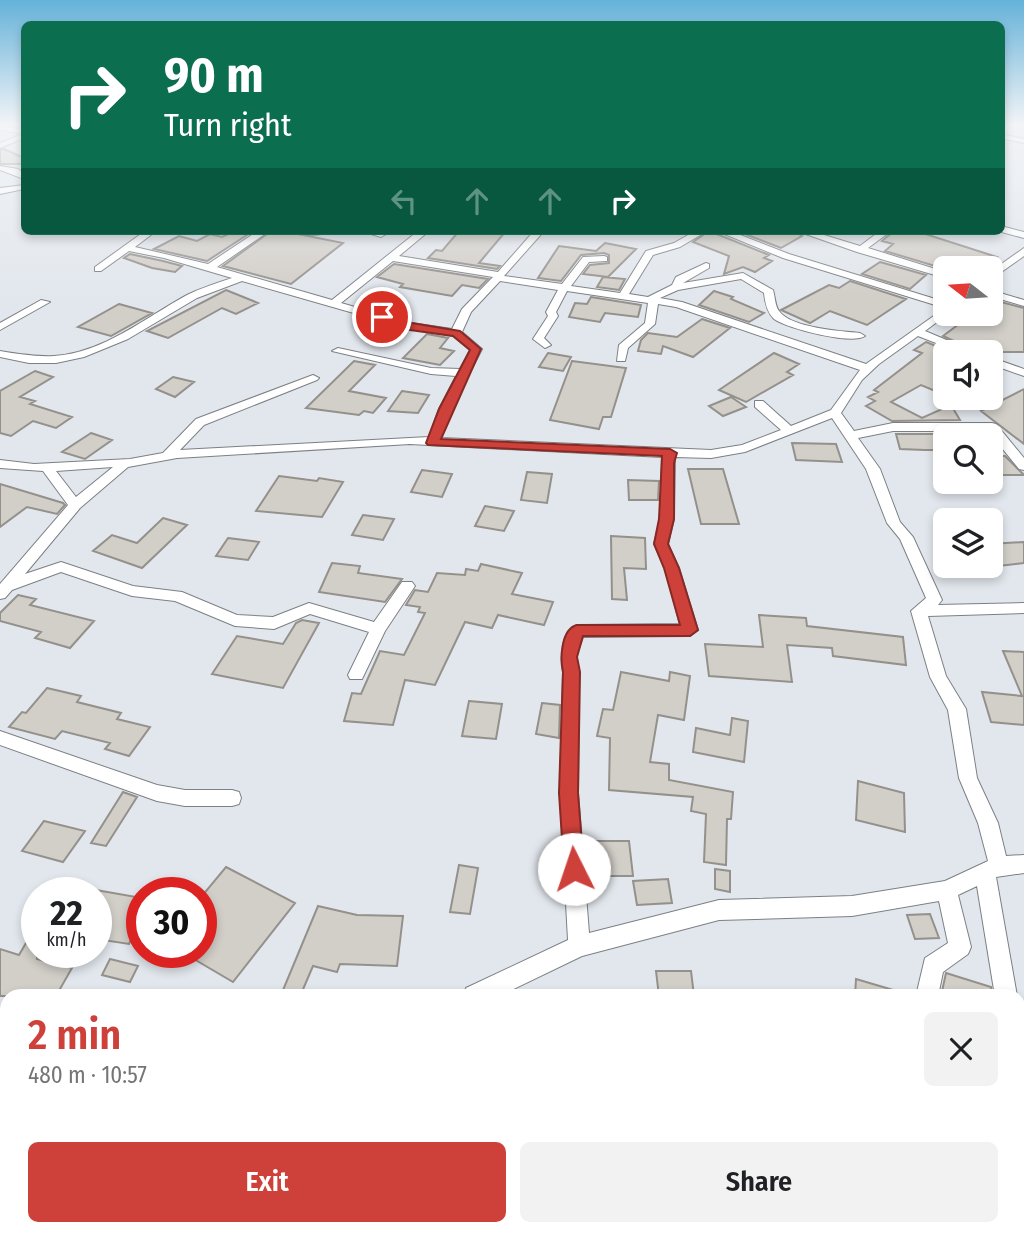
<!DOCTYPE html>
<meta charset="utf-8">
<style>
:root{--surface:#fff;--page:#f2f2f2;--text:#202124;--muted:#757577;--accent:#ce403a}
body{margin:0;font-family:"Fira Sans Condensed",sans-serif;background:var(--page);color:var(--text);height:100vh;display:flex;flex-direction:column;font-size:26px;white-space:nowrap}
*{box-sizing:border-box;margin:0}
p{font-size:23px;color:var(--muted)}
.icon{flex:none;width:38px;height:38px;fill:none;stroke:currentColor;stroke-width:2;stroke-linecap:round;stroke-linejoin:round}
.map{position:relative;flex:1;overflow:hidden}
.panel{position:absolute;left:0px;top:989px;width:1026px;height:247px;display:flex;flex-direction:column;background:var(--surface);border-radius:21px 21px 0 0;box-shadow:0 4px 10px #0003}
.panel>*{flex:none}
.banner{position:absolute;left:21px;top:21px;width:984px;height:214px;border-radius:10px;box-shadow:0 4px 10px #0003;background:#0b6e4f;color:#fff;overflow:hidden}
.needle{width:46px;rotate:287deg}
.buttons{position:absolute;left:933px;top:256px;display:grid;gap:14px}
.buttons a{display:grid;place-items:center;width:70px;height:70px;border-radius:10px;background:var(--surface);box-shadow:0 4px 10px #0003;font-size:35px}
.speed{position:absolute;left:21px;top:877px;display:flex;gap:14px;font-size:35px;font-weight:700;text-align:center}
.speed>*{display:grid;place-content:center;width:91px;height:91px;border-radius:50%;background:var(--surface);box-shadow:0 4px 10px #0003;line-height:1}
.speed small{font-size:18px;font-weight:400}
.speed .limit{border:10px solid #d22;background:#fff;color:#111}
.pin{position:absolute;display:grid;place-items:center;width:60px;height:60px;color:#fff;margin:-30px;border:4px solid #fff;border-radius:50%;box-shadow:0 2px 7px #0007}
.me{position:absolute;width:77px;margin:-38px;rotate:356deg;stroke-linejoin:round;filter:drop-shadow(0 0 5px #0008)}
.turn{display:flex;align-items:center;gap:24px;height:147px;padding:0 28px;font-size:32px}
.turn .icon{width:91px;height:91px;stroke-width:2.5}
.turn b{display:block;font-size:49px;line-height:60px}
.lanes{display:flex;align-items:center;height:66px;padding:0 28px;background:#0003;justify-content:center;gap:35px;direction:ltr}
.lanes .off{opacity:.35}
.round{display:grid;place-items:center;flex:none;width:74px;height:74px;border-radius:10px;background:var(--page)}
.headline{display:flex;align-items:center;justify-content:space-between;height:119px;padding:0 28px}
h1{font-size:42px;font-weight:600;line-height:52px;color:var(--accent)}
.button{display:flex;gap:14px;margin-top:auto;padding:14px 28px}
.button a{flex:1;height:80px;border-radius:10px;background:var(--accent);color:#fff;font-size:28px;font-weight:600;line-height:80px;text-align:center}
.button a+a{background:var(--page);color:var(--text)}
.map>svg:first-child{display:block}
.building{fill:#d2cec8;stroke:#94908b;stroke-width:2}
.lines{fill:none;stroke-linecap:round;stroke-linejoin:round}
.street-casing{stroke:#7c8085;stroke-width:2}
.street{fill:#fff;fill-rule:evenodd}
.route{fill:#ce403a;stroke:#862a26;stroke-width:2}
</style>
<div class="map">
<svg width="1024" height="1234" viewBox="0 0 1024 1234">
<rect width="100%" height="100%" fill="#e2e7ed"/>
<!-- building -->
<path class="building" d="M4,149L24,158V164H0V150Z
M235,231H253L207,261L154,249L179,236L197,241L210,234L222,237Z
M271,231H283L343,243L291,284L223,266Z
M459,231H506L479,263L500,266L497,269L428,258L436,250L442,251Z
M709,231L769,255L764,258L772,261L755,272L743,267L724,274L729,256L693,242Z
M737,231H794L802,236L781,248Z
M894,231H916L997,257L981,268L945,269L885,251L893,244L882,241Z
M605,243L636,249L608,277L583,274L590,265L609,263V255L604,253L581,255L561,281L538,278L559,246L596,251Z
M130,254L163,261L182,266L175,272L152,268L124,258Z
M880,262L926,275L910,289L862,274Z
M394,264L488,279L479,288L462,285L452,296L400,287L403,284L377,277Z
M603,277L625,279L619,290L597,287Z
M850,281L906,299L867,325L830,311L810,323L781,310L829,285L839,288Z
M226,290L258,303L236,314L222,308L168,338L147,331Z
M714,291L733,297L731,299L764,313L749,322L699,305Z
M591,297L641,305L638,317L605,313L600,322L569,317L575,303L587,304Z
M1001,302L1024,308V352H977L943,336L967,318L974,320L990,313V309Z
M119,304L152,313L111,336L78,327Z
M702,319L730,328L693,357L663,346L661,354L638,351L641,340L648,333L677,337Z
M427,334L448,338L440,348L454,351L440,365L403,358Z
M926,342L951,352H945V383L934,374L945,395L921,385L891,402L922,418L951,405L960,420L892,421L866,406L875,401L868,397L878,392L874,390L922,353L914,350Z
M548,353L571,357L563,371L539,367Z
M774,353L799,364L787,372L793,375L746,402L719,390Z
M354,361L375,365L349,391L386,398L373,413L364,411L359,415L306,408Z
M572,361L626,368L611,417H603L599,429L550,420Z
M35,371L53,377L20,397L35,401L30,404L72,417L56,428L33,421L11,436L0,433V391Z
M173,377L194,382L175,397L156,389Z
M1024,389V444L981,411Z
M402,391L429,395L418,413L388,411Z
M731,397L746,407L723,416L709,406Z
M91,433L112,440L85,459L62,452Z
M896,434H968L969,436H945V450H925L900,449Z
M792,443L836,444L842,462L796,460Z
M990,456H1005L1024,475H990Z
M688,469H723L739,524H701Z
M422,470L452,474L442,497L411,492Z
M527,472L552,474L547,503L521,500Z
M279,476L317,481L319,478L343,482L322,517L256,511Z
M628,480L659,481L658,500H629Z
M0,484L63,503L65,505L57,514L27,507L0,527Z
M485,506L514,511L504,531L475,526Z
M363,515L394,519L383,540L352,535Z
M163,518L187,525L142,568L93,551L112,535L137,543Z
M611,536L645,538L646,569L624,568L627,600L612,599Z
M228,538L259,542L248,560L216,556Z
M1024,542V563L990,567V544Z
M332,563L360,566L358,573L402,579L385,602L319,592Z
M481,564L522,573L512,594L553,602L544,625L498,615L492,628L465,622L435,685L405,680L393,725L344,721L352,693L361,694L380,651L404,655L425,613L418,612L420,607L406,605L415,590L428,592L437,573L465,575L466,569L478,571Z
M18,595L36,599L30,605L94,621L70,648L35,638L41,632L0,621V613Z
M759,615L806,618L807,626L903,637L906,665L833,656L832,648L787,645L792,682L709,676L705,644L763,647Z
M302,620L319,623L283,688L212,674L237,636L283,644L296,623Z
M1003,651L1024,652V725L991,722L982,692L1022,696Z
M621,672L669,681L670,672L690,676L684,720L658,715L650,762L669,764V780L733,792L731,819H727L726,865L704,862L706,814L691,811L693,797L609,790L610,738L597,736L603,709L613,710Z
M47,688L81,696L77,702L121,713L117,719L150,727L129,756L105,749L110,743L62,731L55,739L9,727L22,712L26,713Z
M469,701L502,704L496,739L462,736Z
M542,703L560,705L559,738L536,734Z
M732,718L748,721L744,762L693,752L696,728L730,735Z
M858,781L904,793L905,832L856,820Z
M123,792L137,797L106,846L91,843Z
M44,821L85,831L63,862L22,851Z
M584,841H629L633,876H587Z
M459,865L478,868L470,914L450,912Z
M226,867L295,903L233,982L182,952H201V929L214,913L201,906V897Z
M715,869L730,871V892L715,889Z
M668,879L672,903L637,905L633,881Z
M96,890L142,898V918L129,944L96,939Z
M318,906L357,915L403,916L397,966L340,964L337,972L313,966L301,994L283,990Z
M930,914L939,938L915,939L907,915Z
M37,924V959L72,968L56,996H0V949L19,955Z
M110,959L138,966L130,982L102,975Z
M656,971H691L694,996H659Z
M946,973L991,987L992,996H941Z
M856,979L900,992V996H855Z"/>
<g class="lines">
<defs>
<path id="street" d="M0,126L24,130V138L0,148V143L23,134L0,130Z
M1001,134L1024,139V143L1001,138Z
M0,166L18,169L24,174V179L0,170Z
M24,185V189L0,194V188Z
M1001,226L1024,232V238L998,231H1001Z
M145,231H156L135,247L208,264L258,231H269L217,267L332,300L418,231H429L399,256L498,272L534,231H544L504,276L562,284L583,257L604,256L607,257V261L589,262L571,286L620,293L646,251L674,243L695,231H707L680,247L653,255L629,294L648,297L672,285L676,277L706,263L709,264V268L683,283L743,273L773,290C775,296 775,306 779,311C791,328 841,331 860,333L865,336C852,345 788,329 774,319C767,312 765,303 764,293L741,279L678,290L660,298L682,302L866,364L945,308L783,258L717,231H730L789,254L945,302V313H949L925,331L975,352H959L918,336L879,364L862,380L841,413L854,431L893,423H992L996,424L1024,458V470L1019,469L988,431H893L858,438L880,469L900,522L913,537L942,600L938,605L1024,603V613L928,616L946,676L966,709L977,778L998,823L1006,856L1024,855V873L996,877L1017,996H995L977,886L958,895L971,947L968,954L943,972L938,996H916L925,958L948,943L939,901L852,916L719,920L582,956L499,996H463L466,988L568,940L560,793L563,672C560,659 561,630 577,625L680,624L665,568L654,544L660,519L662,457L410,444L177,458L128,467L80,508L25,574L61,562L133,586L182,592L237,615L273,617L309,603L374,622L402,582H412L415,586L385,631L362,679H350L348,675L369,632L310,614L274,629L235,626L175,601L132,596L61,572L12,590L5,598L0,599V584L68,505L43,471L0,468V460L34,464L130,459L163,453L196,419L313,375L319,378L317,380L204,425L180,450L429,437L439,409L456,376L431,374L332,351L338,348L431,368L460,369L470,350L453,336L406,328L242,281L197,298L128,339L84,357L56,363H29L0,357V351C18,354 36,357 54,356C103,353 145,318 187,295C201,288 217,283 232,278L164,258L129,251L101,271H95V267ZM393,261L493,277L462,309L452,329L411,323L341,303ZM500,281L558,290L546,312L548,316L533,339L545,348L551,345L544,338L558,316L556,312L567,291L648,303L645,323L619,345L617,361H625L628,348L655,324L658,304L676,307L860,370L831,410L791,426L763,401H755V407L781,430L742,445L711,450L441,438L451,409L482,349L462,332L471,312ZM832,418L866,469L887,523L900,539L926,598L911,611L930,677L948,710L959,778L978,823L988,861L945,881L852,896L719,900L589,933L578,793L579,672L576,657L583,637L690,636L698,630L679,568L668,544L674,519L675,457L711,458L745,452ZM113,467L76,497L56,471Z
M295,231H330C322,236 303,236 295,231Z
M361,231H391L381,237Z
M797,231H811L860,246L880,231H891L868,248L945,272V278L857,252Z
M1024,248V256L990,280V272Z
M990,290L1024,300V306L990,296Z
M41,300L50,302L0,330V323Z
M990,357L1024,369V376L990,364Z
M0,731L157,785L185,790H232L239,792L241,798L239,804L232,806H185L157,801L0,745Z
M1018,1059L1024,1062V1123L1018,1121Z
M7,1072V1096L0,1098V1074Z
M113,1228H141L139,1234H111Z
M407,1228H433L431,1234H405Z
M856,1228H882L880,1234H854Z"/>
</defs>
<!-- street casing -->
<use href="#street" class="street-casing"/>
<!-- street -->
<use href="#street" class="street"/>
</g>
<!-- sky -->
<linearGradient id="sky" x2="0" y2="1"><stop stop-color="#65b2d9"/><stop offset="0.42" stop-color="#f2f4f7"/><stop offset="1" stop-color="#f2f4f7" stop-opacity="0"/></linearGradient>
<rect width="1024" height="296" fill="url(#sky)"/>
<!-- route -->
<path class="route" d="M382,314L412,323L460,331L481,349L441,439L670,449L677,453L674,463V519L668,544L679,568L698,630L690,636H583L577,657L580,672L578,793L584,869L581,876L574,878L567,876L564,869L559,793L563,672C560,658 561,629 577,625H680L664,568L654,544L659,519L662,456L428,445L426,443L439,409L470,350L453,336L410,330L378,320V315Z"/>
</svg>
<div class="buttons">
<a><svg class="needle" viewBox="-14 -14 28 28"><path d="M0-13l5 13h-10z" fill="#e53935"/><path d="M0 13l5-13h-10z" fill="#757577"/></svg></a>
<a><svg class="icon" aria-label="sound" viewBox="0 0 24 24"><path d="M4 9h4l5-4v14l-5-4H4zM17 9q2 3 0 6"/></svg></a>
<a><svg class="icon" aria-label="search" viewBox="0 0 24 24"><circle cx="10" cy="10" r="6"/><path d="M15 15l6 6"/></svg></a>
<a><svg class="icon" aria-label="layers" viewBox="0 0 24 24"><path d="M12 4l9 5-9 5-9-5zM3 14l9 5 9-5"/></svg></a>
</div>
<div class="speed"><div>22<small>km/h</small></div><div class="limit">30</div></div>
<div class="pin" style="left:382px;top:317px;background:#d93025"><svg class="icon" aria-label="arrive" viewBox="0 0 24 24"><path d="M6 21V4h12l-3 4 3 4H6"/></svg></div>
<svg class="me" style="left:574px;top:869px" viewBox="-20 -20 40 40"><circle r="19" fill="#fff"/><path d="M0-13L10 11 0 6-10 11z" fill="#ce403a"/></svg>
<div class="banner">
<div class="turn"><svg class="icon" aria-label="right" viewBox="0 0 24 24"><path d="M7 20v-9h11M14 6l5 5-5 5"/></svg><div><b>90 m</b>Turn right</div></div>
<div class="lanes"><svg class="icon off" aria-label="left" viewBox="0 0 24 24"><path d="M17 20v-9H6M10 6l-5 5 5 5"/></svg><svg class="icon off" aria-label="ahead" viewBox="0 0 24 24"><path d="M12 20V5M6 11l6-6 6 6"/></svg><svg class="icon off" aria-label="ahead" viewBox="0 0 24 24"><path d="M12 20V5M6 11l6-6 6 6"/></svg><svg class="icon" aria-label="right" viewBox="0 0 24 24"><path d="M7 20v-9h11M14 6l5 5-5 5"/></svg></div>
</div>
<section class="panel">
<div class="headline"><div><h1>2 min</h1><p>480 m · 10:57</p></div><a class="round"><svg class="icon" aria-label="close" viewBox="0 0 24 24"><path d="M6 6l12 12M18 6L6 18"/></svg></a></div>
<div class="button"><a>Exit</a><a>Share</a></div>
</section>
</div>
